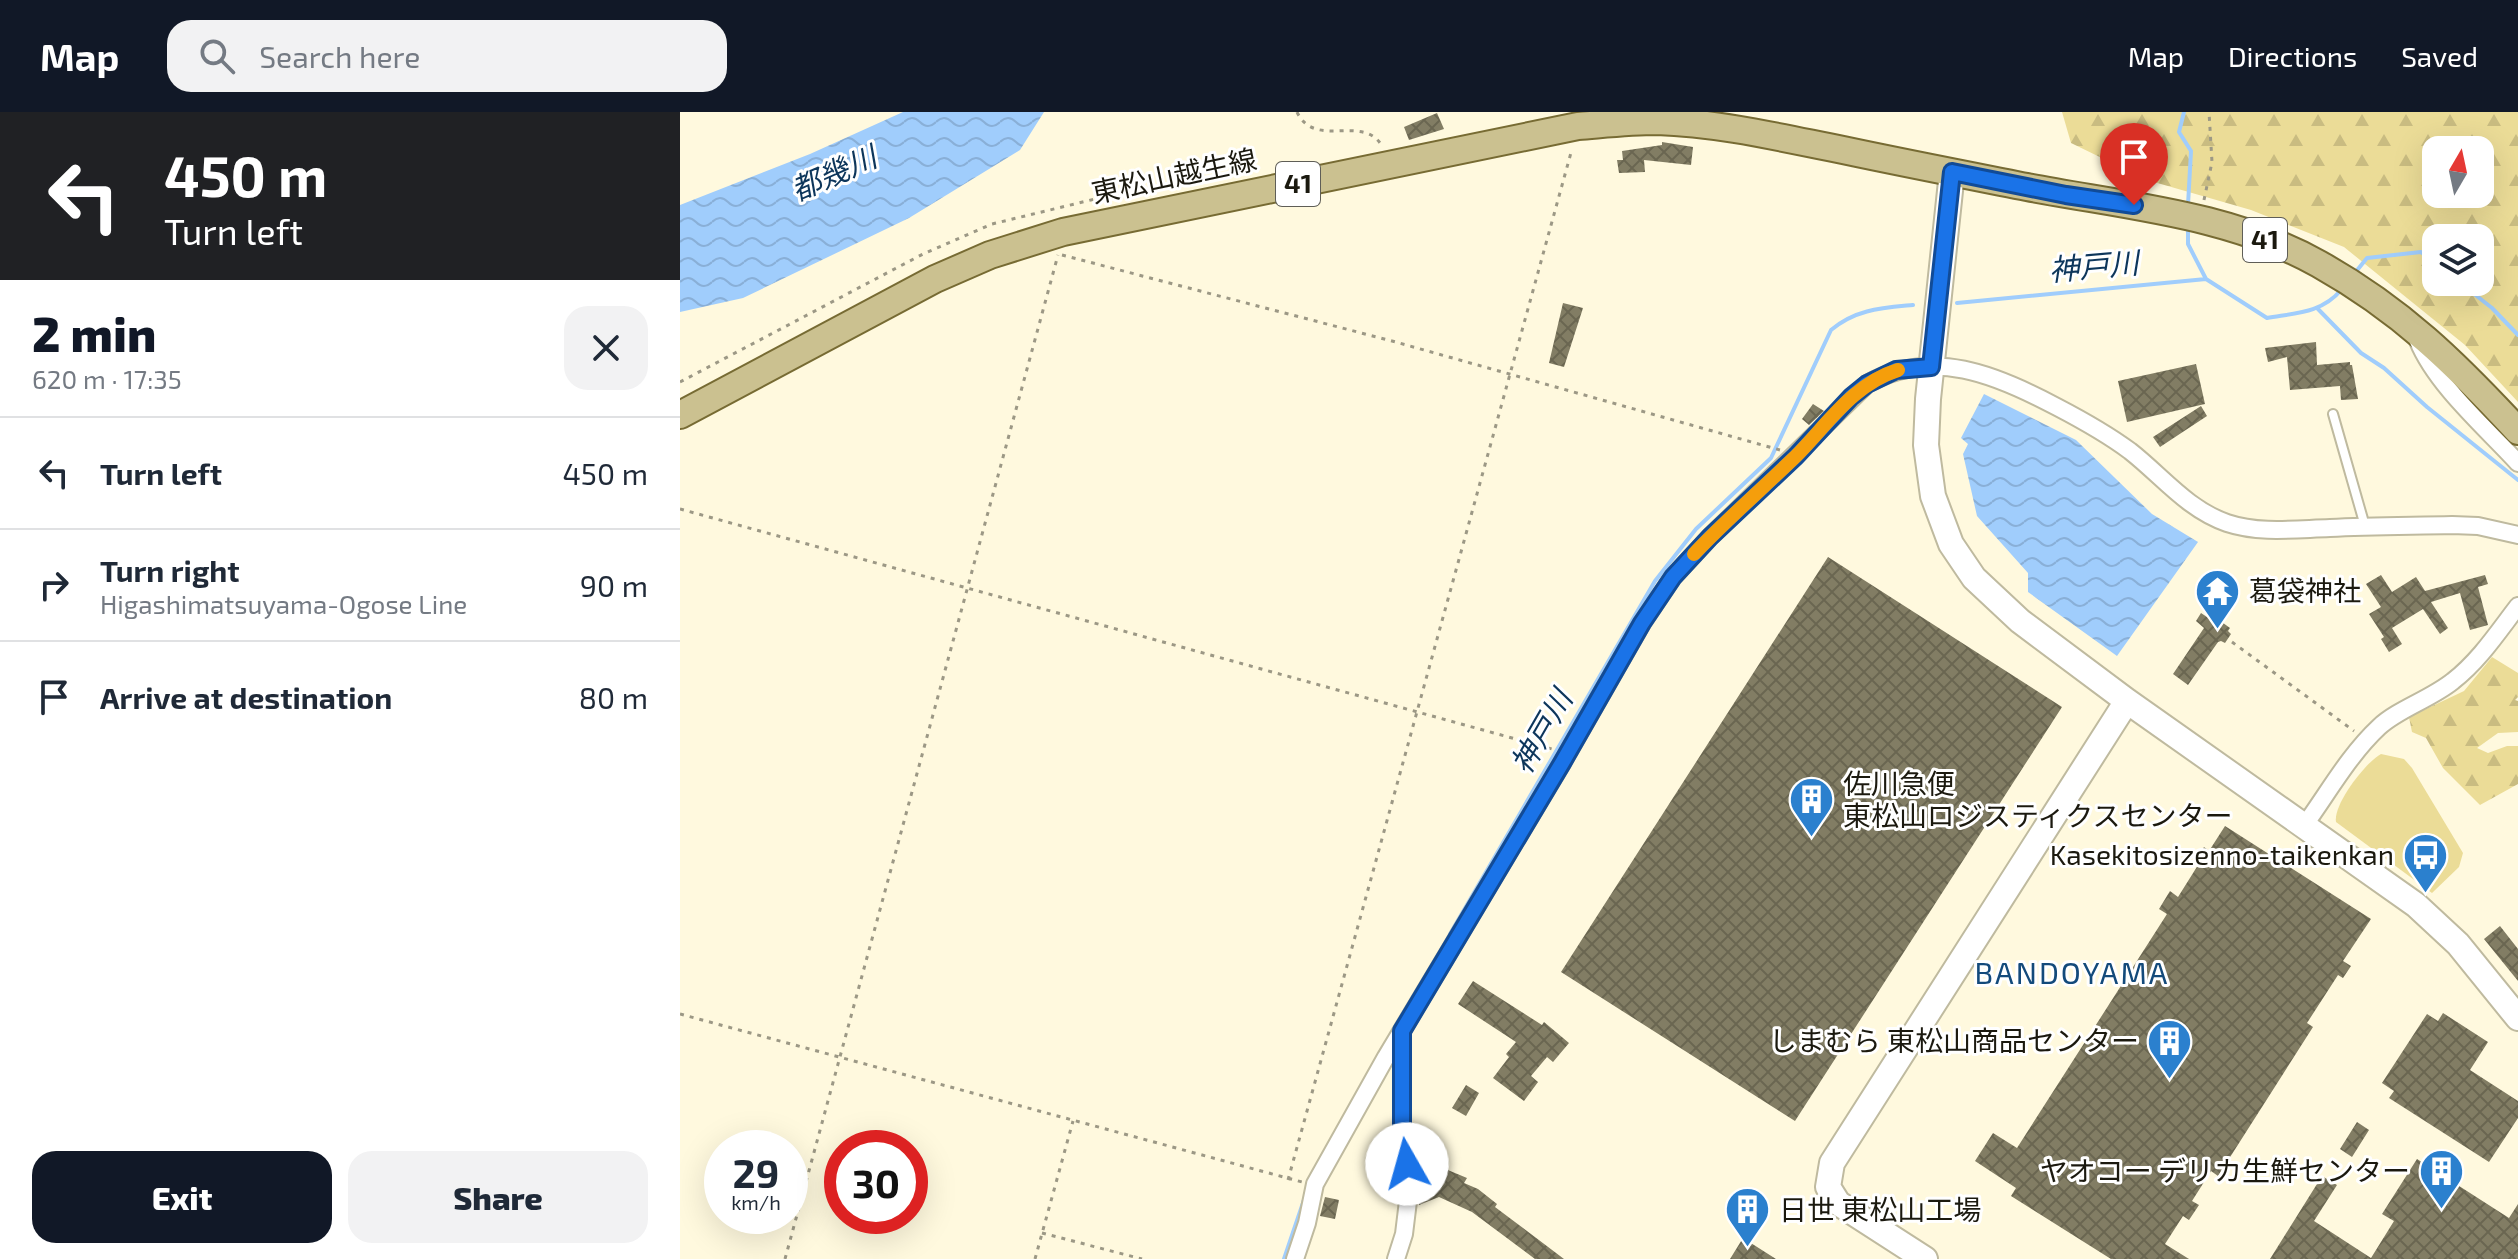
<!DOCTYPE html>
<meta charset="utf-8">
<style>
:root{--surface:#fff;--page:#f2f2f3;--text:#1f2937;--muted:#747a83;--line:#e0e1e3;--accent:#111827}
body{margin:0;font-family:"Exo 2","Noto Sans JP",sans-serif;background:var(--page);color:var(--text);height:100vh;display:flex;flex-direction:column;font-size:30px;white-space:nowrap}
*{box-sizing:border-box;margin:0}
p{font-size:26px;color:var(--muted)}
.icon{flex:none;width:44px;height:44px;fill:none;stroke:currentColor;stroke-width:2;stroke-linecap:round;stroke-linejoin:round}
.map{position:relative;flex:1;overflow:hidden}
.side{display:flex;flex-direction:column;background:var(--surface);width:680px}
.side>*{flex:none}
.hud{background:#202124;color:#fff;overflow:hidden}
.needle{width:52px;rotate:9deg}
.buttons{position:absolute;left:1742px;top:24px;display:grid;gap:16px}
.buttons a{display:grid;place-items:center;width:72px;height:72px;border-radius:16px;background:var(--surface);box-shadow:0 8px 32px #0002;font-size:40px}
.speed{position:absolute;left:24px;top:1018px;display:flex;gap:16px;font-size:40px;font-weight:700;text-align:center}
.speed>*{display:grid;place-content:center;width:104px;height:104px;border-radius:50%;background:var(--surface);box-shadow:0 8px 32px #0002;line-height:1}
.speed small{font-size:20px;font-weight:400}
.speed .limit{border:12px solid #d22;background:#fff;color:#111}
.pin{position:absolute;display:grid;place-items:center;width:68px;height:68px;color:#fff;margin:-82px -34px;border-radius:50% 50% 50% 0;rotate:-45deg;box-shadow:0 0 8px #0007}
.pin .icon{rotate:45deg}
.me{position:absolute;width:88px;margin:-44px;rotate:353deg;stroke-linejoin:round;filter:drop-shadow(0 0 6px #0008)}
.turn{display:flex;align-items:center;gap:28px;height:168px;padding:0 32px;font-size:36px}
.turn .icon{width:104px;height:104px;stroke-width:2.5}
.turn b{display:block;font-size:56px;line-height:68px}
.round{display:grid;place-items:center;flex:none;width:84px;height:84px;border-radius:24px;background:var(--page)}
.overview{display:flex;align-items:center;justify-content:space-between;height:136px;padding:0 32px}
h1{font-size:48px;font-weight:800;line-height:60px;color:var(--accent)}
.action{display:flex;gap:16px;margin-top:auto;padding:16px 32px}
.action a{flex:1;height:92px;border-radius:24px;background:var(--accent);color:#fff;font-size:32px;font-weight:800;line-height:92px;text-align:center}
.action a+a{background:var(--page);color:var(--text)}
ul{padding:0;list-style:none}
li{display:flex;align-items:center;gap:24px;height:112px;padding:0 32px;border-top:2px solid var(--line)}
li div{flex:1}
li b{display:block;font-size:30px}
li em{font-style:normal}
header{display:flex;align-items:center;gap:48px;box-sizing:border-box;height:112px;padding:0 40px;background:var(--accent);color:#fff}
header strong{font-size:38px}
nav{display:flex;gap:44px;margin-inline-start:auto;font-size:28px}
.search{width:560px;height:72px;background:var(--page);display:flex;align-items:center;gap:20px;box-sizing:border-box;padding:0 28px;border-radius:24px;color:var(--muted);font-size:30px}
main{display:flex;flex:1;min-height:0}
.map>svg:first-child{display:block}
.green{fill:#ebdc97}
.forest{fill:url(#forest-firs);fill-rule:evenodd}
.water{fill:url(#water-waves)}
.lines{fill:none;stroke-linecap:round;stroke-linejoin:round}
.stream{stroke:#a0cdfc;stroke-width:4}
.building{fill:url(#building-cross-hatch)}
.lane-casing{stroke:#bfba9f;stroke-width:12}
.street-casing{stroke:#bfba9f;stroke-width:20}
.secondary-casing{stroke:#bfba9f;stroke-width:28}
.primary-casing{stroke:#776b33;stroke-width:30}
.path{stroke:#9c9885;stroke-width:3;stroke-dasharray:4 6;stroke-linecap:butt}
.lane{stroke:#fff;stroke-width:8}
.street{stroke:#fff;stroke-width:16}
.secondary{stroke:#fff;stroke-width:24}
.primary{stroke:#cbc190;stroke-width:26}
.route-casing{stroke:#114b97;stroke-width:20}
.route{stroke:#1a73e8;stroke-width:14}
.slow{stroke:#f59e0b;stroke-width:14}
.labels{text-anchor:middle;stroke-width:6;stroke-linejoin:round;paint-order:stroke}
.shield{fill:#fff;stroke:#5f5e57;stroke-width:2}
.shield-label{font-size:26px;font-weight:bold;fill:#1b190f}
.street-label{font-size:28px;fill:#1b190f;stroke:#fff}
.poi-label{font-size:28px;fill:#1b190f;stroke:#fff;text-anchor:start}
.water-label{font-size:30px;font-style:italic;fill:#0d365b;stroke:#fff}
.neighbourhood-label{font-size:30px;letter-spacing:2px;fill:#134a7b;stroke:#fff}
</style>
<header>
<strong>Map</strong>
<div class="search"><svg class="icon" aria-label="search" viewBox="0 0 24 24"><circle cx="10" cy="10" r="6"/><path d="M15 15l6 6"/></svg>Search here</div>
<nav><a>Map</a><a>Directions</a><a>Saved</a></nav>
</header>
<main>
<section class="side">
<div class="hud">
<div class="turn"><svg class="icon" aria-label="left" viewBox="0 0 24 24"><path d="M17 20v-9H6M10 6l-5 5 5 5"/></svg><div><b>450 m</b>Turn left</div></div>
</div>
<div class="overview"><div><h1>2 min</h1><p>620 m · 17:35</p></div><a class="round"><svg class="icon" aria-label="close" viewBox="0 0 24 24"><path d="M6 6l12 12M18 6L6 18"/></svg></a></div>
<ul>
<li><svg class="icon" aria-label="left" viewBox="0 0 24 24"><path d="M17 20v-9H6M10 6l-5 5 5 5"/></svg><div><b>Turn left</b></div><em>450 m</em></li>
<li><svg class="icon" aria-label="right" viewBox="0 0 24 24"><path d="M7 20v-9h11M14 6l5 5-5 5"/></svg><div><b>Turn right</b><p>Higashimatsuyama-Ogose Line</p></div><em>90 m</em></li>
<li><svg class="icon" aria-label="arrive" viewBox="0 0 24 24"><path d="M6 21V4h12l-3 4 3 4H6"/></svg><div><b>Arrive at destination</b></div><em>80 m</em></li>
</ul>
<div class="action"><a>Exit</a><a>Share</a></div>
</section>
<div class="map">
<svg width="1838" height="1147" viewBox="0 0 1838 1147">
<defs>
<pattern id="forest-firs" width="22" height="20" patternUnits="userSpaceOnUse" patternTransform="scale(2)"><rect width="22" height="20" fill="#ebdc97"/><path d="M5 1l3.5 6h-7zM16 11l3.5 6h-7z" fill="#c9bc81"/></pattern>
<pattern id="water-waves" width="16" height="10" patternUnits="userSpaceOnUse" patternTransform="scale(2)"><rect width="16" height="10" fill="#a0cdfc"/><path d="M0 5q4-4 8 0t8 0" fill="none" stroke="#89afd7"/></pattern>
<pattern id="building-cross-hatch" width="8" height="8" patternUnits="userSpaceOnUse" patternTransform="scale(2)"><rect width="8" height="8" fill="#827d64"/><path d="M0 0l8 8M0 8l8-8" fill="none" stroke="#6a6651"/></pattern>
</defs>
<rect width="100%" height="100%" fill="#fff9de"/>
<!-- green -->
<path class="green" d="M1701,642L1724,647L1732,656L1783,741L1779,755L1752,781L1656,710C1653,692 1686,650 1701,642Z"/>
<!-- forest -->
<path class="forest" d="M1382,0H1838V290L1785,233L1664,135L1571,98L1467,68L1391,31ZM1800,38V82H1756V38ZM1800,126V170H1756V126Z
M1812,545L1838,561V585L1835,588L1838,589V620L1818,621L1797,636L1808,641L1827,634H1838V672L1800,693L1763,656L1746,626L1732,620L1729,605L1784,579Z"/>
<!-- water -->
<path class="water" d="M223,0H364L340,38L229,106L63,186L0,200V93L130,42Z
M1304,282L1396,328L1472,402L1518,430L1437,544L1348,480V461L1297,404L1283,342L1288,332L1281,326Z"/>
<g class="lines">
<!-- stream -->
<path class="stream" d="M1504,0L1499,20L1511,39L1508,93
M1508,114V132L1526,167
M1674,162L1687,146L1741,140L1756,152
M1779,170L1812,196L1838,223
M1277,191L1526,167L1587,206C1615,201 1642,201 1661,178
M1638,197L1681,241L1704,256L1747,295L1838,368
M770,822L975,469L1016,417L1091,346L1151,218C1176,197 1202,196 1233,193
M604,1147L625,1085"/>
</g>
<!-- building -->
<path class="building" d="M757,1L764,17L729,28L724,15Z
M982,30L1013,35L1011,53L964,48L965,60L939,61L937,48H943L942,39L982,33Z
M883,191L903,196L884,255L869,251Z
M1636,230L1637,253L1670,250V253H1672L1678,287L1661,288L1660,274L1610,278L1607,245L1588,250L1585,236Z
M1516,252L1525,292L1447,310L1438,269Z
M1133,292L1144,299L1129,313L1122,307Z
M1521,294L1527,304L1480,335L1473,325Z
M1148,445L1382,595L1115,1009L881,860Z
M1701,463L1712,480L1736,465L1745,479L1805,463L1808,472L1798,475L1808,513L1790,518L1780,481L1751,490L1768,516L1760,522L1743,497L1712,516L1722,532L1709,540L1701,527L1704,525L1689,502L1701,495L1686,472Z
M1521,501L1536,511L1539,508L1550,516L1548,519L1551,522L1545,531L1541,529L1538,530L1508,573L1493,562L1524,516L1516,509Z
M1545,714L1691,807L1663,849L1671,854L1663,866L1658,863L1627,911L1633,915L1538,1064L1531,1059L1512,1089L1519,1093L1509,1108L1503,1104L1485,1132L1509,1147H1431L1331,1084L1336,1076L1295,1049L1313,1021L1337,1036L1487,802L1479,797L1490,779L1498,785L1520,750L1516,748L1524,735L1529,739Z
M1820,814L1838,837V869L1804,827Z
M793,869L862,913L864,910L889,931L873,950L867,945L851,964L858,970L844,989L813,966L829,945L826,942L836,930L778,892Z
M1763,901L1808,930L1790,958L1838,989V1006L1809,1050L1709,986L1714,979L1702,971L1747,902L1758,909Z
M786,973L799,981L786,1004L772,996Z
M1677,1010L1689,1018L1672,1045L1660,1037Z
M735,1042L756,1045L755,1047L765,1051L763,1056L787,1066L784,1071L798,1077L817,1092L815,1095L884,1147H855L792,1100L759,1085L739,1093Z
M1737,1047L1829,1106L1838,1092V1147H1590L1642,1064L1657,1073L1634,1109L1691,1146L1714,1109L1702,1102Z
M645,1085L659,1088L655,1107L640,1104Z
M1063,1126L1096,1147H1050Z"/>
<g class="lines">
<defs>
<path id="lane" d="M1653,302L1685,414"/>
<path id="street" d="M1738,229C1756,273 1806,316 1838,351
M1624,714C1648,681 1669,643 1699,615C1718,597 1751,587 1773,569C1799,549 1818,520 1838,494
M615,1147L627,1111L635,1072L706,945L882,651L962,511L993,465L1030,425L1187,272C1252,235 1317,263 1377,295C1402,308 1427,322 1450,339C1482,364 1507,397 1547,411C1580,422 1616,417 1650,416C1690,414 1731,414 1772,413L1798,414L1838,423
M716,1147L724,1122L728,1089L722,1019V921"/>
<path id="secondary" d="M1272,60L1248,287L1246,333L1253,384L1271,432L1294,466L1340,509L1447,589L1736,793L1778,832L1838,906
M1245,1147L1158,1091L1148,1075L1152,1051L1447,589"/>
<path id="primary" d="M0,303L255,167L310,143L383,120L898,14C924,12 951,9 977,9C1040,11 1102,26 1163,38C1224,51 1286,63 1347,75C1446,94 1550,102 1639,152C1721,198 1775,251 1838,319"/>
</defs>
<!-- lane casing -->
<use href="#lane" class="lane-casing"/>
<!-- street casing -->
<use href="#street" class="street-casing"/>
<!-- secondary casing -->
<use href="#secondary" class="secondary-casing"/>
<!-- primary casing -->
<use href="#primary" class="primary-casing"/>
<!-- path -->
<path class="path" d="M617,0C635,38 683,1 702,34
M1524,88L1532,50L1529,0
M382,143L712,229L1100,338
M0,270L243,142L312,112L444,80
M0,397L872,637
M1552,530L1674,619
M0,902L622,1070
M608,1068L892,37
M362,1121L462,1147
M105,1147L378,143
M355,1147L393,1009"/>
<!-- lane -->
<use href="#lane" class="lane"/>
<!-- street -->
<use href="#street" class="street"/>
<!-- secondary -->
<use href="#secondary" class="secondary"/>
<!-- primary -->
<use href="#primary" class="primary"/>
</g>
<g class="lines">
<defs>
<path id="route" d="M727,1052L722,1019V919L882,651L962,511L993,465L1030,425L1116,344L1171,285L1187,272L1216,258L1251,255L1272,60L1386,83L1454,93"/>
</defs>
<!-- route casing -->
<use href="#route" class="route-casing"/>
<!-- route -->
<use href="#route" class="route"/>
<!-- slow -->
<path class="slow" d="M1014,442C1046,408 1082,377 1116,344C1147,313 1173,272 1218,258"/>
</g>
<!-- icons -->
<defs>
<symbol id="temple-pin" viewBox="-11 -11 22 30"><path d="M0 17L-7.5 6A9.5 9.5 0 1 1 7.5 6Z" fill="#2b80ce" stroke="#fff"/><path d="M0-6L5-2H3V0L6.5 2.5H4V6H1.5V3h-3V6H-4V2.5H-6.5L-3 0V-2H-5Z" fill="#fff"/></symbol>
<symbol id="building-pin" viewBox="-11 -11 22 30"><path d="M0 17L-7.5 6A9.5 9.5 0 1 1 7.5 6Z" fill="#2b80ce" stroke="#fff"/><path d="M-4-6H4V6H1V3H-1V6H-4ZM-2.5-4.3h1.7v1.8h-1.7ZM.8-4.3h1.7v1.8H.8ZM-2.5-1h1.7V.8h-1.7ZM.8-1h1.7V.8H.8Z" fill="#fff"/></symbol>
<symbol id="bus-pin" viewBox="-11 -11 22 30"><path d="M0 17L-7.5 6A9.5 9.5 0 1 1 7.5 6Z" fill="#2b80ce" stroke="#fff"/><path d="M-5-6H5V4H4V6H2V4H-2V6H-4V4H-5ZM-3.5-4V0h7V-4ZM-3.5 1.2v1.5H-2V1.2ZM2 1.2v1.5H3.5V1.2Z" fill="#fff"/></symbol>
</defs>
<g fill-rule="evenodd">
<use href="#temple-pin" x="1512" y="454" width="51" height="69"/>
<use href="#building-pin" x="1106" y="662" width="51" height="69"/>
<use href="#bus-pin" x="1720" y="718" width="51" height="69"/>
<use href="#building-pin" x="1464" y="904" width="51" height="69"/>
<use href="#building-pin" x="1736" y="1034" width="51" height="69"/>
<use href="#building-pin" x="1042" y="1072" width="51" height="69"/>
</g>
<g class="labels">
<!-- shield labels -->
<g class="shield">
<rect x="596" y="50" width="44" height="44" rx="6"/>
<rect x="1563" y="106" width="44" height="44" rx="6"/>
</g>
<g class="shield-label">
<text x="618" y="81">41</text>
<text x="1585" y="137">41</text>
</g>
<!-- street labels -->
<g class="street-label">
<text transform="translate(494 64) rotate(-12)" y="10">東松山越生線</text>
</g>
<!-- poi labels -->
<g class="poi-label">
<text x="1569" y="489">葛袋神社</text>
<text x="1163" y="682">佐川急便<tspan x="1163" dy="32">東松山ロジスティクスセンター</tspan></text>
<text x="1714" y="753" text-anchor="end">Kasekitosizenno-taikenkan</text>
<text x="1459" y="939" text-anchor="end">しまむら 東松山商品センター</text>
<text x="1730" y="1069" text-anchor="end">ヤオコー デリカ生鮮センター</text>
<text x="1099" y="1108">日世 東松山工場</text>
</g>
<!-- water labels -->
<g class="water-label">
<text transform="translate(154 62) rotate(-24)" y="10">都幾川</text>
<text transform="translate(1414 155) rotate(-5)" y="10">神戸川</text>
<text transform="translate(862 620) rotate(-60)" y="10">神戸川</text>
</g>
<!-- neighbourhood labels -->
<g class="neighbourhood-label">
<text x="1392" y="872">BANDOYAMA</text>
</g>
</g>
</svg>
<div class="buttons">
<a><svg class="needle" viewBox="-14 -14 28 28"><path d="M0-13l5 13h-10z" fill="#e53935"/><path d="M0 13l5-13h-10z" fill="#747a83"/></svg></a>
<a><svg class="icon" aria-label="layers" viewBox="0 0 24 24"><path d="M12 4l9 5-9 5-9-5zM3 14l9 5 9-5"/></svg></a>
</div>
<div class="speed"><div>29<small>km/h</small></div><div class="limit">30</div></div>
<div class="pin" style="left:1454px;top:93px;background:#d93025"><svg class="icon" aria-label="arrive" viewBox="0 0 24 24"><path d="M6 21V4h12l-3 4 3 4H6"/></svg></div>
<svg class="me" style="left:727px;top:1052px" viewBox="-20 -20 40 40"><circle r="19" fill="#fff"/><path d="M0-13L10 11 0 6-10 11z" fill="#1a73e8"/></svg>
</div>
</main>
